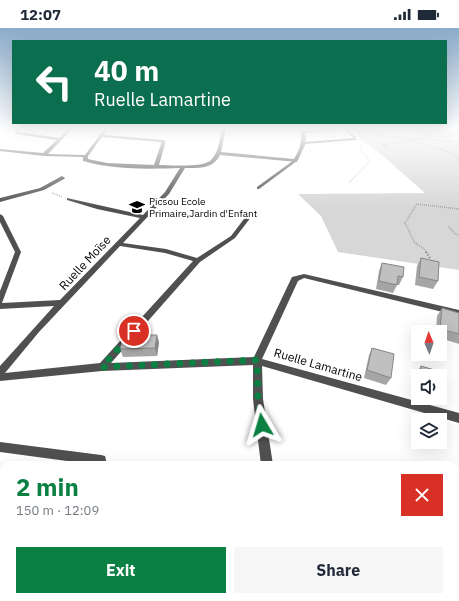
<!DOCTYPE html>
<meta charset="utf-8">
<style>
:root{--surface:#fff;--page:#f6f6f7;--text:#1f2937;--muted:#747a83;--accent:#0b8043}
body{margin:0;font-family:"IBM Plex Sans",sans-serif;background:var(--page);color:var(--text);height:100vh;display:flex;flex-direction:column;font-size:15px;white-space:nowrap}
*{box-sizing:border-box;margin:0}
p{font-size:13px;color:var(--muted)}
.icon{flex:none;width:22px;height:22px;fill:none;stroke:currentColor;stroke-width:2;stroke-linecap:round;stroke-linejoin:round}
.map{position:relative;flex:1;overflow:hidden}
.drawer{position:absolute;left:0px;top:433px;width:459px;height:140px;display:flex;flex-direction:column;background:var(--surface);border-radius:12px 12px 0 0;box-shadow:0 4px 16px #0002}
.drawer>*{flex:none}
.banner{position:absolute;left:12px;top:12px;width:435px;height:84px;border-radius:0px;box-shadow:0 4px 16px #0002;background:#0b6e4f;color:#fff;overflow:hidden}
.needle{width:26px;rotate:358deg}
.fabs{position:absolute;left:411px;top:297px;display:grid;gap:8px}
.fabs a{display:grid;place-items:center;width:36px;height:36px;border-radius:0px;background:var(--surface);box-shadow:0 4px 16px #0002;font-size:20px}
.pin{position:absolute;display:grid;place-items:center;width:34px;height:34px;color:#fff;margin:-17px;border:2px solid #fff;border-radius:50%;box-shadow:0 1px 4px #0007}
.me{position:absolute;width:44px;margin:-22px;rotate:353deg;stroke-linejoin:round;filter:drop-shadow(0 0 3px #0008)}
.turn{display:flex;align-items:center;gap:14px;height:84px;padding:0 16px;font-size:18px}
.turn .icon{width:52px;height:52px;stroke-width:2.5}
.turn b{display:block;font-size:28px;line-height:34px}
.round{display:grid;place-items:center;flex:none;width:42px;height:42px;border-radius:0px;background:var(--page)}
.summary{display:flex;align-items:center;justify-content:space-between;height:68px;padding:0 16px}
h1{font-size:24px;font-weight:800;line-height:30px;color:var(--accent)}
.cta{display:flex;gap:8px;margin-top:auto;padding:8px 16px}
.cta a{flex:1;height:46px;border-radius:0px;background:var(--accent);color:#fff;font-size:16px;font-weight:800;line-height:46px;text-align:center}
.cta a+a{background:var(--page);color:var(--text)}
.status{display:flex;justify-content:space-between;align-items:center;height:28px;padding:0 20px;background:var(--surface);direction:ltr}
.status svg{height:11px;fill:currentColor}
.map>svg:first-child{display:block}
.green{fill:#d7d7d7}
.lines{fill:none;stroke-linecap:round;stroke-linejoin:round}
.path-far2{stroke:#727272;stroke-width:1;stroke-dasharray:0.5 1;stroke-linecap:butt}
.path-far1{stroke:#727272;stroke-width:1.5;stroke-dasharray:0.5 1.5;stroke-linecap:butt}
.path{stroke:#727272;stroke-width:2;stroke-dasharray:1 2;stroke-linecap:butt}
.service{fill:#505050;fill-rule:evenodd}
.minor{fill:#505050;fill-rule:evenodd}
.wall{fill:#a5a5a5}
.shaded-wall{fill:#868686}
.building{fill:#c0c0c0;stroke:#868686}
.route{stroke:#0b8043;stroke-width:7;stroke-dasharray:0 12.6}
.labels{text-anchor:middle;stroke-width:4;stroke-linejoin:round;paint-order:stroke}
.far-poi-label{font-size:10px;fill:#000;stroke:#fff;text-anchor:start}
.street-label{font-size:12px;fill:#000;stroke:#fff}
</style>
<div class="status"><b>12:07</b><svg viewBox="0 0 49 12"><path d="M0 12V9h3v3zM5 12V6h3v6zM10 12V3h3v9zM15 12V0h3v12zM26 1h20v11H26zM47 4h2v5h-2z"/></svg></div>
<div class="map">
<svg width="459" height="573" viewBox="0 0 459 573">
<rect width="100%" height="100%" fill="#fff"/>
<!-- green -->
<path class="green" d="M347,100H459V242L338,224L321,188L298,166L425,165L382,127Z"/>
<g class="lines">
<!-- path-far2 -->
<path class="path-far2" d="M409,100L434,109L459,107
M429,100V106
M448,100L459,102
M453,100V103L459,109
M358,103C381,108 444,116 459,131
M360,108L370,110L389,120
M420,111L459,114
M450,113L449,109L453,103
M384,117L427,109L419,103
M349,155L370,133L360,120L362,118L360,116"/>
<!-- path-far1 -->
<path class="path-far1" d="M52,165L63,169
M449,199L455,206L459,207
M427,225L424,221L415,215L405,195L417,176L459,181"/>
<!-- path -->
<path class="path" d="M426,224L430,230"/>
<!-- service -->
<path class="service" d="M342,100H344L356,109L354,110Z
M355,110H356V112L304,116L303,115L304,114Z
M294,132L297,133L259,161H257V159Z"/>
<!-- minor -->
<path class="minor" d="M13,100H17L19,104L59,110L69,100H73L48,126L85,127L105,100H109L104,107L163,112L165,113V116L159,137C170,137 204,140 211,132C219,124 220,110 222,100H226L221,124L294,131C300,121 303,112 300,100H304L305,103L345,100L343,101L306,105L305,117L297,134L220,127C213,141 199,140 185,140L169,166L123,215L166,221L197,230L231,208L250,183H254L255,184L235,210L200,234L111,335L254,329L291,251L292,249L304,246L459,282V288L304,250L298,253L262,331L459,385V395L262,338L263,371L273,437H261L253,371V337L102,343L0,353V338L54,278L0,281V263L15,224L0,194V186L3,188L21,224L2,275L60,272L140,190L97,181L67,172V170L143,187L165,164L180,140C149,141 113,142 83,133V129L44,128L0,123V121L43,125L57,112L16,106ZM102,109L161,114V116L154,137L107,135L88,131V128ZM120,218L165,225L193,233L100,335L5,345L39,304Z
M62,148L65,150L64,151L44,162L0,174V170L40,160Z
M0,414L101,427L105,428L106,432L105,436L97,437L0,424Z
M455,493L459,494V507L455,506Z
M258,569H272L271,573H257Z"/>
</g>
<!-- wall -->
<path class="wall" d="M421,230L438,253L433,261L415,257L417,238Z
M382,235L403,249L399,257H397L393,265L376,261L379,243Z
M442,280L459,285V316L440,310V304H436L437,288Z
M159,314L157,328L123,329L120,321Z
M372,320L391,350L386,357L364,350L369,327Z
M421,338L437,348H418V366L414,365L416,345Z"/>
<!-- shaded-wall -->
<path class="shaded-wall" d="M157,307L159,314L157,328L155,320Z"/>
<!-- building -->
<path class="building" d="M421,230L439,234L438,253L419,249Z
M382,235L404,239L403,249L398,248L397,257L379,253Z
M442,280L459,285V306L440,301Z
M128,307H157L155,320L120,321L122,314Z
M372,320L394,326L391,350L367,342Z
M421,338L438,343L437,348H420Z"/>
<!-- sky -->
<linearGradient id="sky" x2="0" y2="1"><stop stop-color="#8aabca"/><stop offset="0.56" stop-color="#fff"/><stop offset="1" stop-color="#fff" stop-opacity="0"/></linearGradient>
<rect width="459" height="180" fill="url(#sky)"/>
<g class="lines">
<!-- route -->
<path class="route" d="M134,303L102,339L257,332L258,371L262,397"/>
</g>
<!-- icons -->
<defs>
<symbol id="school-bare" viewBox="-9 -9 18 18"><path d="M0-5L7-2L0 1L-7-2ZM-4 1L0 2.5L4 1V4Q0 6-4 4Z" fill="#000" stroke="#fff" stroke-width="2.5" paint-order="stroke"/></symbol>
</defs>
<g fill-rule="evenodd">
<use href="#school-bare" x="126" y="168" width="22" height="22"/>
</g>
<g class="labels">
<!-- far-poi labels -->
<g class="far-poi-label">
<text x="149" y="177">Picsou Ecole<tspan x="149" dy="12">Primaire,Jardin d'Enfant</tspan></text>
</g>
<!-- street labels -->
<g class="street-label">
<text transform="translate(85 235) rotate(-47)" y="4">Ruelle Moïse</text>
<text transform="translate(318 337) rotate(16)" y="4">Ruelle Lamartine</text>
</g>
</g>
</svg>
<div class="fabs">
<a><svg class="needle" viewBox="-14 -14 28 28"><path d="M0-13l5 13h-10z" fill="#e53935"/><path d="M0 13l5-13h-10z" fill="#747a83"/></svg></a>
<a><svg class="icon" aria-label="sound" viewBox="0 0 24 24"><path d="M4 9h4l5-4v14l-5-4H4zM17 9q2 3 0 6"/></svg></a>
<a><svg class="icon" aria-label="layers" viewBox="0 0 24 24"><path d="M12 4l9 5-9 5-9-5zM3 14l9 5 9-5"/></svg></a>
</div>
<div class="pin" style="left:134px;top:303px;background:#d93025"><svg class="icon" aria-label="arrive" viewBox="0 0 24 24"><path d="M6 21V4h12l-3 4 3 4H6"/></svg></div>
<svg class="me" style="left:262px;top:397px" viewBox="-20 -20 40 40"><path d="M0-17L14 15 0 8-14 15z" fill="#0b8043" stroke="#fff" stroke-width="4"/></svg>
<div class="banner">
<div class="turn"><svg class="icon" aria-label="left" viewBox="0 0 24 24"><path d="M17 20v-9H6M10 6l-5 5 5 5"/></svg><div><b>40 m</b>Ruelle Lamartine</div></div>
</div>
<section class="drawer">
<div class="summary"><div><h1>2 min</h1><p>150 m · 12:09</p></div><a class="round" style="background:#d93025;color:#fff"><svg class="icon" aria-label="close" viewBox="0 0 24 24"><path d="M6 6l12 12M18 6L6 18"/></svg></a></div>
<div class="cta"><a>Exit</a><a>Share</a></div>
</section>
</div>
